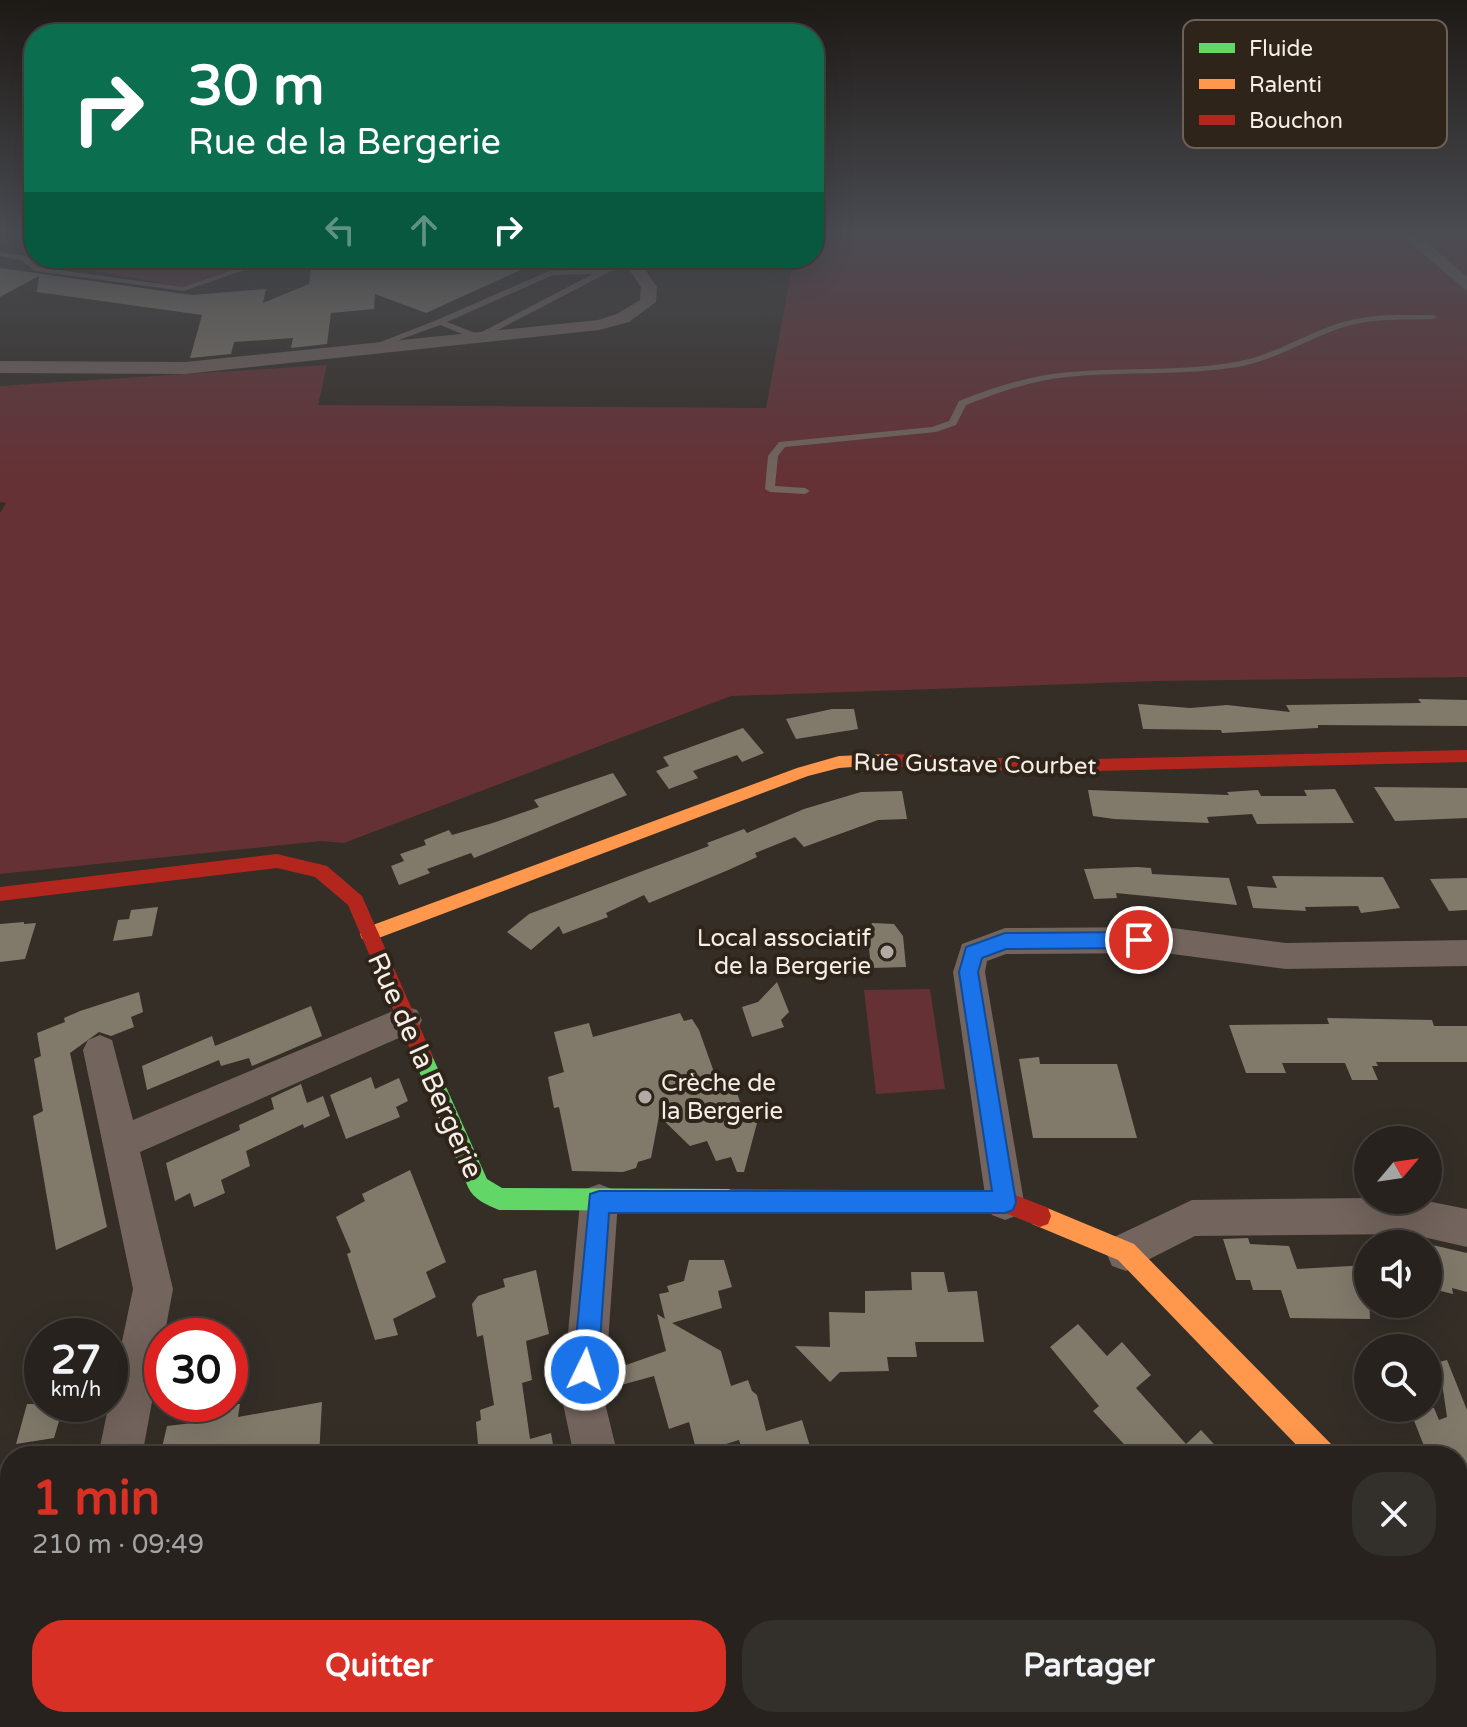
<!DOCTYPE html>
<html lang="fr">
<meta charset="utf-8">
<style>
:root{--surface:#27221d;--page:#332f2a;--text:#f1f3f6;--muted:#a4a4a4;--line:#433f3b;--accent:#d93025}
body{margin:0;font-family:"Varela Round",sans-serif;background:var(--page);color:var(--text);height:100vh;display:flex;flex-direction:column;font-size:30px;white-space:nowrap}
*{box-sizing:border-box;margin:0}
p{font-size:26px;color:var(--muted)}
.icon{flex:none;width:44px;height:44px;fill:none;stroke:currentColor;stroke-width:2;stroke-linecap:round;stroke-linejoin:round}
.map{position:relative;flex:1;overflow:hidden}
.details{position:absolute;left:0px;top:1446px;width:1468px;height:282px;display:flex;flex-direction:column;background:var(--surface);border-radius:32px 32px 0 0;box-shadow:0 8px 32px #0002,0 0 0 2px var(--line)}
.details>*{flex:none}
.banner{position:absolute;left:24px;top:24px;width:800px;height:244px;border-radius:32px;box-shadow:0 8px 32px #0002,0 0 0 2px var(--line);background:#0b6e4f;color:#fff;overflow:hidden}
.needle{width:52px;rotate:61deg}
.fabs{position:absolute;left:1354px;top:1126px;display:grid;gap:16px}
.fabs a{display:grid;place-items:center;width:88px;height:88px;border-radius:50%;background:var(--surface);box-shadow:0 8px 32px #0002,0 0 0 2px var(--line);font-size:40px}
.speed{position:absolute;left:24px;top:1318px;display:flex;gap:16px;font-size:40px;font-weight:700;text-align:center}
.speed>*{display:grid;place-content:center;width:104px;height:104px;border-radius:50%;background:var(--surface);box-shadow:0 8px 32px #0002,0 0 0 2px var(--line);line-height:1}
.speed small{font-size:20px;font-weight:400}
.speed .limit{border:12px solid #d22;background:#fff;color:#111}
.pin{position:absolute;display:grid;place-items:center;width:68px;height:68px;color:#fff;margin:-34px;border:4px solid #fff;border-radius:50%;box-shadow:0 2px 8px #0007}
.me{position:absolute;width:88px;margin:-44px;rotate:4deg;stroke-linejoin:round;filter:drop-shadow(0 0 6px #0008)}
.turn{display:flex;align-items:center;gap:28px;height:168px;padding:0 32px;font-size:36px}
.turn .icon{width:104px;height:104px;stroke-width:2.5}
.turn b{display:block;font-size:56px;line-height:68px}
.lanes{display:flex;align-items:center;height:76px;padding:0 32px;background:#0003;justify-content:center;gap:40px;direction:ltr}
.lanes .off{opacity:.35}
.round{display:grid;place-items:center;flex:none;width:84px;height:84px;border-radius:32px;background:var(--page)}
.headline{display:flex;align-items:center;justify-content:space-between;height:136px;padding:0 32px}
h1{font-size:48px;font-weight:700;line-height:60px;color:var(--accent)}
.primary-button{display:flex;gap:16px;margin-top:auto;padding:16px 32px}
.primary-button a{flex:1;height:92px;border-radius:32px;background:var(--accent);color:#fff;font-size:32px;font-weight:700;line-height:92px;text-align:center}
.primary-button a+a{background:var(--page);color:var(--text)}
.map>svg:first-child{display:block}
.green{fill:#653135}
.building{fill:#817a6b}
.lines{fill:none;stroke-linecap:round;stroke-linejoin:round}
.lane{fill:#73645d;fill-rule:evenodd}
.street{fill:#73645d;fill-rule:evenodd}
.fast{fill:#63d668;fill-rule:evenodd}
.slow{fill:#ff974d;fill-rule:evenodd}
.jam{fill:#b3261e;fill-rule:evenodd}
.route{fill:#1a73e8;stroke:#114b97;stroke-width:2}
.poi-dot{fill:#b2aba4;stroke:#2f2419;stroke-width:3}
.labels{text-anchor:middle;stroke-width:8;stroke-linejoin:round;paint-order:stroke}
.street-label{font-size:24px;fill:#f6eee7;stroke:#2f2419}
.poi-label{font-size:24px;fill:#f6eee7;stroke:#2f2419;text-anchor:end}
.near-street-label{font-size:28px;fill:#f6eee7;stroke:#2f2419}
.key{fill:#2f2419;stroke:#6b6157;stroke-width:2}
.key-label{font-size:22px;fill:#f6eee7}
</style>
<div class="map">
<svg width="1467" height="1727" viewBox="0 0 1467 1727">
<rect width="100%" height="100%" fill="#342e27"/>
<!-- green -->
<path class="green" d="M814,235H1467V677L1157,681L731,696L344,843L321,841L0,874V513L6,503L0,502V386L327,365L318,405L766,408L792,267L704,266L697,258H814Z
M34,237V258H266L182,287L36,260L18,247Z
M930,989L945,1089L876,1094L864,990Z"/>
<!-- building -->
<path class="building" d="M313,258H547L426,313L375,294L374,309L331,313L327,344L291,348L293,338L234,342L231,354L190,358L202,315L37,292L39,276L0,297V268L192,295L266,289L263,303L309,284Z
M1418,699L1467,700V726L1318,725V728L1222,733L1221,730L1143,729L1138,704L1190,708L1227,705L1290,712L1286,705L1421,703Z
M832,709H854L858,729L796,739L786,719Z
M743,728L764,753L742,762L737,755L693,771L698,778L669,789L656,771L669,766L663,757Z
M613,773L627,795L474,858L471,853L427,869L430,873L399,885L391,866L404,861L400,854L426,845L424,840L449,830L452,835L496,822L539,807L534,800Z
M1374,787L1467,788V818L1395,821Z
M1335,789L1354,823L1257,824L1252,814L1207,817L1209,823L1114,819L1093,816L1088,790L1229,795L1227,792L1258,790L1261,796H1307L1304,790Z
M902,791L907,819L878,820L804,847L795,837L755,853L757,857L726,871L649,903L644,895L606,913L608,917L563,934L559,926L531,950L507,932L529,914L709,846L707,843L744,829L747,833L804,809L861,792Z
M1137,867L1151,868L1152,874L1229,878L1237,905L1116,893L1117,898L1094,899L1084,869Z
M1272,876L1383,877L1400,908L1361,913L1358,906L1305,907L1306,911L1253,908L1247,886L1277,888Z
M1467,878V910L1449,911L1430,879Z
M158,907L152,936L113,941L118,920L129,919L131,910Z
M24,922V924L36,923L25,959L0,962V924Z
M872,923L894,924L903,936L906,967L871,968L868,937Z
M777,982L789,1012L781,1020L784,1027L752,1037L742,1007L758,1002Z
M139,992L143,1012L131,1017L134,1027L111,1036L99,1032L70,1053L107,1227L56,1250L33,1116L43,1111L34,1059L41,1056L37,1033L65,1022L64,1018L80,1011Z
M311,1006L322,1036L252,1066L249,1058L221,1066L219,1060L147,1090L142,1066L212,1036L215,1046Z
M680,1013L684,1021L692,1019L699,1030L720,1089L734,1085L741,1104L749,1102L757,1123L744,1172H737L731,1157L716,1161L707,1141L690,1146L659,1116L651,1158L638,1162L636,1168L623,1172L572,1171L559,1107L554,1108L548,1077L564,1072L554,1032L589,1023L593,1037Z
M1327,1018L1432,1020L1434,1026H1467V1062H1376L1378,1066H1372L1378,1080H1352L1345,1063H1282L1286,1073H1246L1229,1025L1329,1024Z
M1039,1057L1040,1064H1117L1137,1138H1033L1019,1059Z
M371,1077L375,1089L399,1078L408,1101L396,1107L400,1117L346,1139L330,1095Z
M301,1084L307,1103L323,1096L330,1116L304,1128L303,1124L246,1151L250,1166L221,1180L225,1193L194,1207L190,1193L175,1201L166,1163L240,1130L239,1125L274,1109L271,1098Z
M410,1170L446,1262L426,1272L436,1297L393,1319L398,1335L375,1340L347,1254L351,1252L336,1217L365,1201L362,1194Z
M1248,1238L1250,1244L1289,1246L1297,1269L1368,1265L1370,1319L1290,1318L1281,1290H1253L1250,1280H1236L1223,1239Z
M1428,1244L1467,1253V1292L1452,1288L1453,1294L1428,1288Z
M689,1260H724L732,1287L718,1291L722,1308L672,1323L721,1351L731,1386L748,1380L752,1391L757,1395L766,1431L802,1420L813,1456H744L739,1440L697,1453L689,1422L669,1429L654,1376L614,1387L609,1371L666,1351L657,1314L665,1319L659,1294L669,1292L667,1286L684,1281Z
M536,1270L549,1334L526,1341L532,1380L522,1383L530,1439L551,1433L555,1456H479L476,1422L481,1420L480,1410L494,1405L483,1335L477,1337L472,1304L478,1296L505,1287L503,1279Z
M911,1272H944L948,1292L977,1291L984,1342H915L917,1357H887L889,1371L840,1372L830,1382L795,1346L830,1347L829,1312L865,1313V1291L912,1290Z
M1078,1324L1107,1356L1122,1342L1151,1375L1136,1388L1186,1444L1201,1430L1225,1456H1135L1093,1411L1099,1406L1050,1347Z
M1447,1360L1467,1410V1467L1458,1468V1456H1428L1409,1408H1434L1439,1420L1447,1417L1439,1362Z
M322,1402L319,1456H160L167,1426L201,1422L204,1404H240L238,1417Z
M27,1404H64L54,1438L16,1444Z"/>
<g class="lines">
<!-- lane -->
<path class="lane" d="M0,252L26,256L37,267L183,287L268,258H279L184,291L35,271L21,260L0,256Z
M632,259H635V263L609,272L481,339H475L440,325L377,348L370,346L437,320L549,271L602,269ZM593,274L478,334L447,322L553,275Z
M1390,315H1433L1437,317L1433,319C1405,320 1375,318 1347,326C1310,337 1277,360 1238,367C1181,376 1123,371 1066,377C1031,381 999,392 966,405L956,425L936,432L785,447L778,456L775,486L805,488L810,491L805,494L770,492L765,489L768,456L779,442L932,427L949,421L959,401C995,387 1031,375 1070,372C1126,367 1184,372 1240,361C1272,355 1300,337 1331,326C1350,319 1370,316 1390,315Z"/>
<!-- street -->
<path class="street" d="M1401,235H1418L1467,277V291Z
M621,258H637L657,287L656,302L629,322L599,330L185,374L0,373V361L185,362L598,320L617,314L640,300L641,287Z
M1165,927L1286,943L1467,940V966L1286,969L1165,953L1006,954L987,961L985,972L1024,1202L1018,1215L1005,1220L992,1215L986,1202L953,972L962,944L1005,928Z
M405,1006L417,1010L422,1020L417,1030L140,1152L173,1289L142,1456H98L133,1289L83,1050L88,1040L100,1035L112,1040L133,1120Z
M599,1184L612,1189L618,1202L604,1399L618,1456H574L562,1399L580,1202L586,1189Z
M1368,1198L1422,1200L1467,1209V1247L1410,1234L1195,1236L1126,1271L1112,1266L1106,1252L1112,1238L1192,1200Z
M1458,1571L1467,1575V1679L1458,1676Z
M39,1718H89L87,1727H37Z
M256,1718H308L304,1727H252Z
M1311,1718H1364L1360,1727H1307Z"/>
<!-- fast -->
<path class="fast" d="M423,1048L430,1051L487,1179L502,1188L731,1189L739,1192L742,1200L739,1208L731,1211L499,1210C487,1205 473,1199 468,1187L413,1057L416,1051Z"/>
<!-- slow -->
<path class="slow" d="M889,754L895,756L897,760L895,764L839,768L808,776L376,939H362L360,934L362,929L797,768L839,756Z
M1040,1205L1134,1244L1334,1447L1338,1456H1307L1118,1260L1032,1224L1029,1216L1032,1208Z"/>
<!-- jam -->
<path class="jam" d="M1467,750V762L1054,772L889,766L881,760L889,754L1054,760Z
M277,854L327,866L362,896L433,1057L430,1063L423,1066L416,1063L348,905L315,877L277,868L0,901V887Z
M731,1189L1005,1191L1048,1208L1051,1216L1048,1224L1040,1227L1005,1213L731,1211L723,1208L720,1200L723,1192Z"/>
</g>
<!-- sky -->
<linearGradient id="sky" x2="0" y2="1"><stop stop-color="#1d1915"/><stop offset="0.49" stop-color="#4a4c52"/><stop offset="1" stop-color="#4a4c52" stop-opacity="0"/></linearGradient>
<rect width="1467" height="477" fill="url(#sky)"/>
<!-- route -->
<path class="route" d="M1139,932L1148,940L1139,948L1006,949L982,958L978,972L1016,1202L1013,1210L1005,1213H609L598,1370L594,1379L585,1383L576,1379L573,1370L590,1194L599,1191H992L959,972L966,947L1005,933Z"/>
<!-- markers -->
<g class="poi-dot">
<circle cx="887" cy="952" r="8"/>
<circle cx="645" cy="1097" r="8"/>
</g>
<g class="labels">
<!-- street labels -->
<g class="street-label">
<text transform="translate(975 764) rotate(1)" y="8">Rue Gustave Courbet</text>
</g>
<!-- poi labels -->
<g class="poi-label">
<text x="871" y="946">Local associatif<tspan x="871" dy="28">de la Bergerie</tspan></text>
<text x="661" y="1091" text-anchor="start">Crèche de<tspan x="661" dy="28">la Bergerie</tspan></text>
</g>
<!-- near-street labels -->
<g class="near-street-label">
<text transform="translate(426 1065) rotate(66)" y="10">Rue de la Bergerie</text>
</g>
</g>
<!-- legend -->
<rect x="1183" y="20" width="264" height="128" rx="12" class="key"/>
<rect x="1199" y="43" width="36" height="10" fill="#63d668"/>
<rect x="1199" y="79" width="36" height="10" fill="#ff974d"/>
<rect x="1199" y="115" width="36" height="10" fill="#b3261e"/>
<g class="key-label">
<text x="1249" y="56">Fluide</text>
<text x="1249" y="92">Ralenti</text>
<text x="1249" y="128">Bouchon</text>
</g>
</svg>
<div class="fabs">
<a><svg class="needle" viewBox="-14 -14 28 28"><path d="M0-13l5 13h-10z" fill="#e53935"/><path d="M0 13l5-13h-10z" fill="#a4a4a4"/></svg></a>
<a><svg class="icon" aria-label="sound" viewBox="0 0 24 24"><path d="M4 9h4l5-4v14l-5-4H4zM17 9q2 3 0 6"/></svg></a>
<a><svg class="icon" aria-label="search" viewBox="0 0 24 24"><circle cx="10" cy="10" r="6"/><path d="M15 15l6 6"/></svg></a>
</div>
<div class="speed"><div>27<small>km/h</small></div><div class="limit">30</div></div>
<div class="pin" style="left:1139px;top:940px;background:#d93025"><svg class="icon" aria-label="arrive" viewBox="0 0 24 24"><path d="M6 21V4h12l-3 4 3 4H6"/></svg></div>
<svg class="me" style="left:585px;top:1370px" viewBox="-20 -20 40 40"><circle r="17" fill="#1a73e8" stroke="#fff" stroke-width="3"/><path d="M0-11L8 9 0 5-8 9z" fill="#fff"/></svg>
<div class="banner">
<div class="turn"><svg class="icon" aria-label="right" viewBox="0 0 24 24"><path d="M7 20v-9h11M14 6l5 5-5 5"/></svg><div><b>30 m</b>Rue de la Bergerie</div></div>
<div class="lanes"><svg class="icon off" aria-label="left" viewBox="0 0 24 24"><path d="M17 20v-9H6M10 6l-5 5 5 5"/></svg><svg class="icon off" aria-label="ahead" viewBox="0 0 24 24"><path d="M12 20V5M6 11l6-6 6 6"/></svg><svg class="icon" aria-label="right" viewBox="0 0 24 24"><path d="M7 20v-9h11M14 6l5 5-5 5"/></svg></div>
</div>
<section class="details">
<div class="headline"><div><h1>1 min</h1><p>210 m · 09:49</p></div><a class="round"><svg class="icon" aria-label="close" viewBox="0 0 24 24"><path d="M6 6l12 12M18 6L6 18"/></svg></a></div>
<div class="primary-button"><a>Quitter</a><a>Partager</a></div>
</section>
</div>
